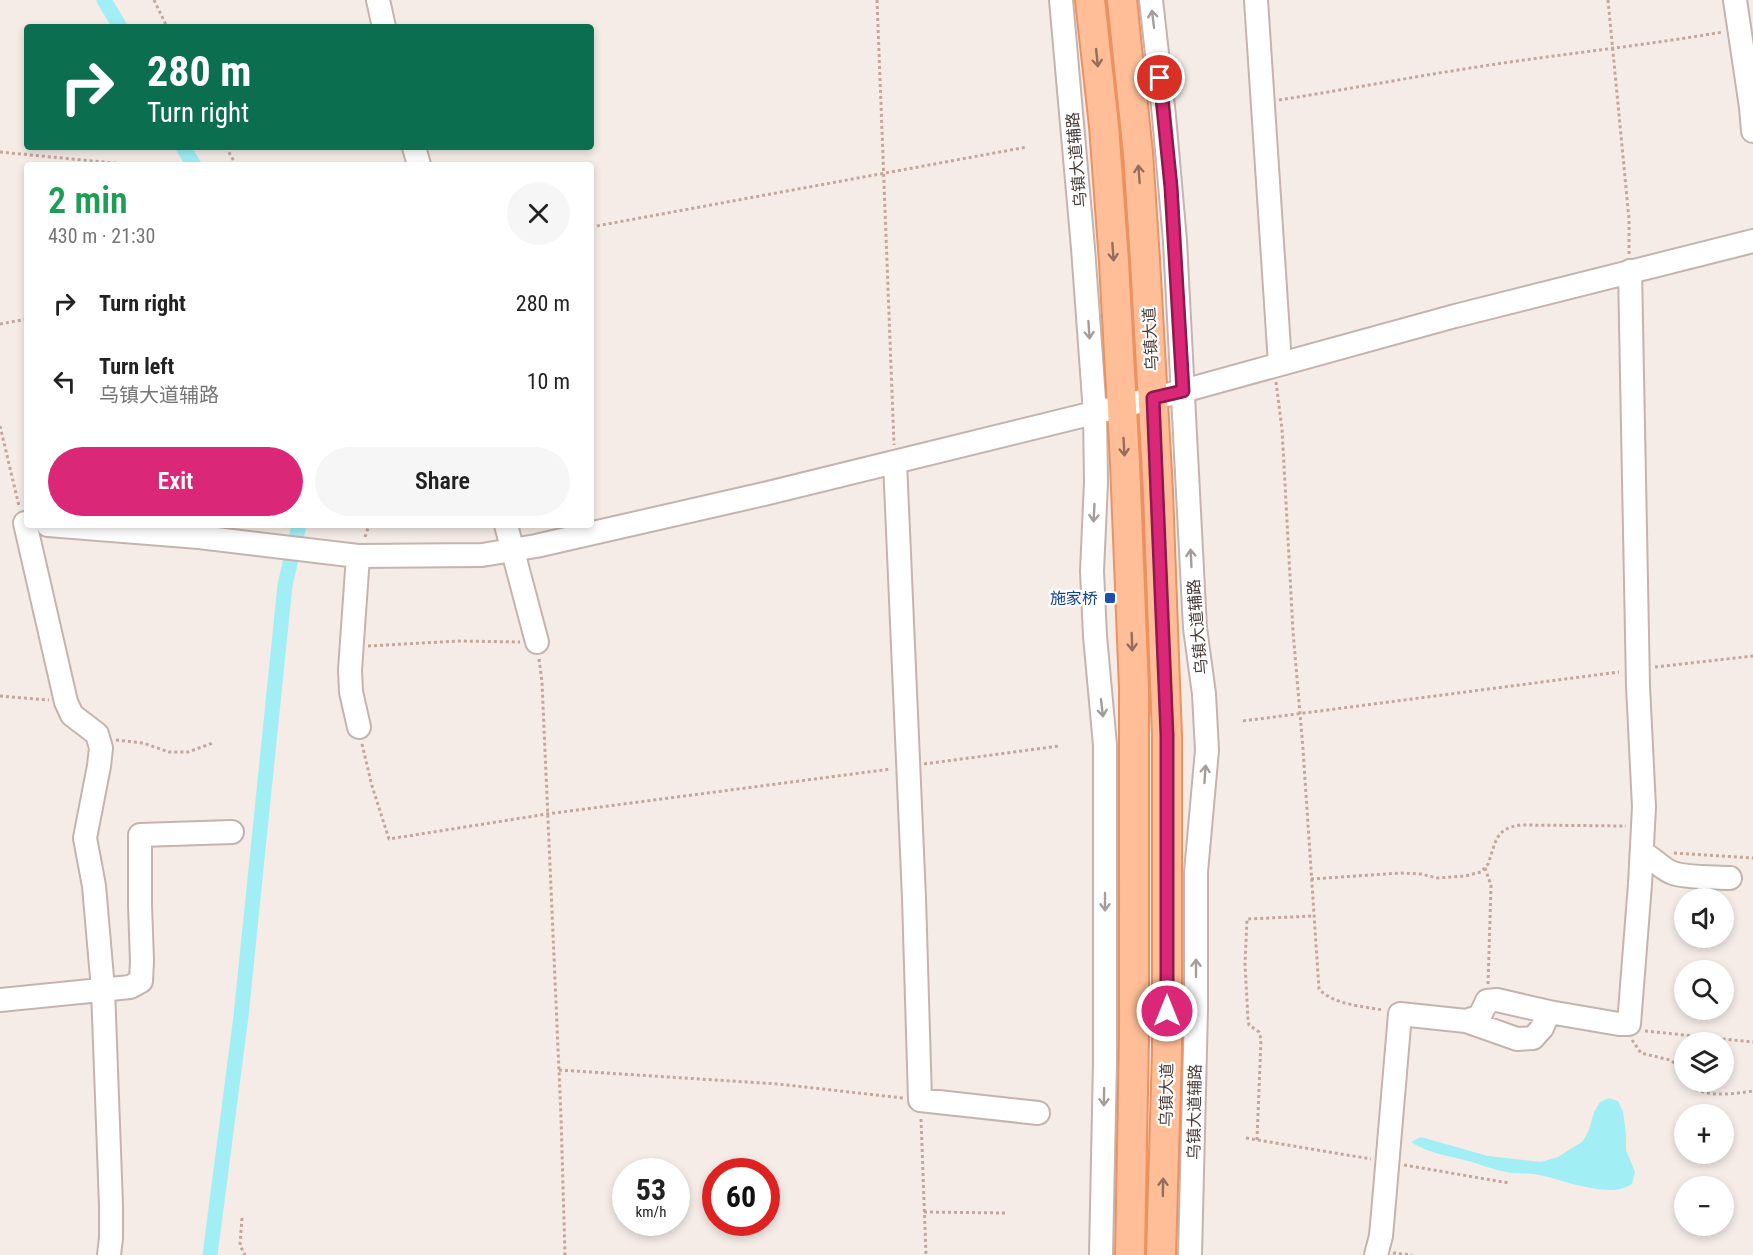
<!DOCTYPE html>
<meta charset="utf-8">
<style>
:root{--surface:#fff;--page:#f6f6f6;--text:#222;--muted:#767676;--accent:#db2777}
body{margin:0;font-family:"Roboto Condensed","Noto Sans SC",sans-serif;background:var(--page);color:var(--text);height:100vh;display:flex;flex-direction:column;font-size:22px;white-space:nowrap}
*{box-sizing:border-box;margin:0}
p{font-size:20px;color:var(--muted)}
.icon{flex:none;width:33px;height:33px;fill:none;stroke:currentColor;stroke-width:2;stroke-linecap:round;stroke-linejoin:round}
.map{position:relative;flex:1;overflow:hidden}
.sheet{position:absolute;left:24px;top:162px;width:570px;height:366px;display:flex;flex-direction:column;background:var(--surface);border-radius:6px;box-shadow:0 3px 9px #0003}
.sheet>*{flex:none}
.hud{position:absolute;left:24px;top:24px;width:570px;height:126px;border-radius:6px;box-shadow:0 3px 9px #0003;background:#0b6e4f;color:#fff;overflow:hidden}
.controls{position:absolute;left:1674px;top:888px;display:grid;gap:12px}
.controls a{display:grid;place-items:center;width:60px;height:60px;border-radius:50%;background:var(--surface);box-shadow:0 3px 9px #0003;font-size:30px}
.speed{position:absolute;left:612px;top:1158px;display:flex;gap:12px;font-size:30px;font-weight:700;text-align:center}
.speed>*{display:grid;place-content:center;width:78px;height:78px;border-radius:50%;background:var(--surface);box-shadow:0 3px 9px #0003;line-height:1}
.speed small{font-size:15px;font-weight:400}
.speed .limit{border:9px solid #d22;background:#fff;color:#111}
.pin{position:absolute;display:grid;place-items:center;width:51px;height:51px;color:#fff;margin:-26px;border:3px solid #fff;border-radius:50%;box-shadow:0 2px 6px #0007}
.me{position:absolute;width:66px;margin:-33px;rotate:0deg;stroke-linejoin:round;filter:drop-shadow(0 0 4px #0008)}
.turn{display:flex;align-items:center;gap:21px;height:126px;padding:0 24px;font-size:27px}
.turn .icon{width:78px;height:78px;stroke-width:2.5}
.turn b{display:block;font-size:42px;line-height:51px}
.round{display:grid;place-items:center;flex:none;width:63px;height:63px;border-radius:32px;background:var(--page)}
.summary{display:flex;align-items:center;justify-content:space-between;height:102px;padding:0 24px}
h1{font-size:36px;font-weight:600;line-height:45px;color:#1e9e55}
.action{display:flex;gap:12px;margin-top:auto;padding:12px 24px}
.action a{flex:1;height:69px;border-radius:36px;background:var(--accent);color:#fff;font-size:24px;font-weight:600;line-height:69px;text-align:center}
.action a+a{background:var(--page);color:var(--text)}
ul{padding:0;list-style:none}
li{display:flex;align-items:center;gap:18px;height:78px;padding:0 24px}
li div{flex:1}
li b{display:block;font-size:22px}
li em{font-style:normal}
.map>svg:first-child{display:block}
.water{fill:#a1eff5}
.lines{fill:none;stroke-linecap:round;stroke-linejoin:round}
.canal{stroke:#a1eff5;stroke-width:15}
.minor-casing{stroke:#c4b4ad;stroke-width:26}
.major-casing{stroke:#eb9260;stroke-width:32}
.path{stroke:#c4a79a;stroke-width:3;stroke-dasharray:3 3;stroke-linecap:butt}
.minor{stroke:#fff;stroke-width:22}
.major{stroke:#ffbe97;stroke-width:28}
.oneway{stroke:#a49d9a}
.oneway2{stroke:#926f5d}
.route-casing{stroke:#8e194d;stroke-width:15}
.route{stroke:#db2777;stroke-width:10}
.transit-dot{fill:#1a4fb4;stroke:#fff;stroke-width:2}
.labels{text-anchor:middle;stroke-width:4.5;stroke-linejoin:round;paint-order:stroke}
.street-label{font-size:16px;fill:#493b36;stroke:#fff}
.transit-label{font-size:16px;fill:#164399;stroke:#fff;text-anchor:end}
</style>
<div class="map">
<svg width="1753" height="1255" viewBox="0 0 1753 1255">
<rect width="100%" height="100%" fill="#f5ece8"/>
<!-- water -->
<path class="water" d="M1609,1098L1618,1101L1623,1112L1626,1134V1150L1635,1172L1632,1184C1625,1188 1619,1190 1610,1190C1586,1190 1563,1180 1539,1175C1529,1173 1521,1174 1512,1173C1497,1171 1485,1166 1472,1162C1451,1156 1429,1154 1411,1142L1421,1137L1488,1156L1541,1162L1558,1157L1583,1141L1589,1130L1594,1112L1600,1102Z"/>
<g class="lines">
<!-- canal -->
<path class="canal" d="M104,0L120,27
M183,147L194,165
M210,1255L241,1016L285,585L299,525"/>
<defs>
<path id="minor" d="M378,0L384,27
M1061,0L1083,248L1095,413L1096,482L1092,571L1095,636L1105,745V1061L1101,1255
M1151,0L1164,116L1175,241L1195,628L1204,694L1207,750L1196,872V1009L1190,1255
M1256,0L1280,364
M1735,0L1751,107L1753,131
M414,147L419,165
M895,462L914,898L920,1100L1038,1113
M27,524L25,523L66,702L72,715L97,734L101,748L99,766L85,838L94,886L103,989L111,1205V1238L109,1255
M48,525L199,537L358,556L482,555L536,546L764,494L1183,391L1455,316L1753,241
M506,525L537,642
M358,556L350,670L351,692L359,727
M1642,853C1654,858 1661,869 1673,873C1687,878 1714,877 1730,878
M0,1000L130,987L141,981L142,961L140,905V835L232,832
M1466,1021L1517,1039L1533,1038L1542,1028L1549,1012
M1376,1255L1381,1236L1384,1202L1400,1014L1466,1021L1480,1016L1487,1001L1497,1000L1549,1012L1619,1024H1629L1640,884L1644,807L1638,686L1630,271"/>
<path id="major" d="M1090,0L1104,126L1114,262L1125,463L1134,689V1035L1130,1255
M1122,0L1138,153L1145,260L1158,491L1164,658L1167,735V1052L1161,1255"/>
</defs>
<!-- minor casing -->
<use href="#minor" class="minor-casing"/>
<!-- major casing -->
<use href="#major" class="major-casing"/>
<!-- path -->
<path class="path" d="M154,0L167,27
M877,0L894,445
M1608,0L1629,219V255
M1279,100C1356,88 1433,73 1510,62C1581,52 1652,44 1723,32
M226,147L236,165
M0,152L134,165
M591,227L1027,147
M0,324L27,319
M1276,382L1282,429L1293,631L1303,749L1319,989C1334,1005 1362,1006 1383,1010
M0,426L19,506
M365,537L369,525
M368,646L459,641L520,642
M539,659L542,682L561,1117L565,1255
M1655,667L1753,656
M0,696L49,700
M1243,721L1619,672
M116,740L143,743L169,752H188L213,743
M362,744L372,786L389,839L547,814L891,769
M924,764L1059,746
M1674,853L1753,858
M1485,868L1491,885L1488,985
M1311,879L1401,873L1421,874L1437,878L1465,876L1481,872L1488,864C1496,842 1495,828 1521,825L1626,826
M1645,1031L1753,1042
M1632,1040L1641,1053L1670,1060L1679,1066L1684,1080
M559,1070L778,1084L903,1098
M1686,1082C1701,1099 1733,1094 1753,1091
M921,1119L926,1255
M1246,1138L1371,1159
M1257,1140L1261,1039L1259,1032L1249,1025L1248,1019L1245,964L1247,919L1313,916
M1404,1165L1509,1183
M924,1212L1006,1213
M242,1218L240,1245L245,1255
M1393,1253L1412,1255"/>
<!-- minor -->
<use href="#minor" class="minor"/>
<!-- major -->
<use href="#major" class="major"/>
</g>
<!-- one-way arrows -->
<defs><path id="oneway-shaft" d="M-6 0H5M1.5-3L5.5 0L1.5 3" fill="none" stroke-width="1.6" stroke-linecap="round" stroke-linejoin="round" transform="scale(1.5)"/></defs>
<g class="oneway">
<use href="#oneway-shaft" transform="translate(1153 19) rotate(-97)"/>
<use href="#oneway-shaft" transform="translate(1089 330) rotate(86)"/>
<use href="#oneway-shaft" transform="translate(1094 513) rotate(93)"/>
<use href="#oneway-shaft" transform="translate(1191 558) rotate(-93)"/>
<use href="#oneway-shaft" transform="translate(1102 708) rotate(83)"/>
<use href="#oneway-shaft" transform="translate(1205 774) rotate(-86)"/>
<use href="#oneway-shaft" transform="translate(1105 902) rotate(90)"/>
<use href="#oneway-shaft" transform="translate(1196 968) rotate(-90)"/>
<use href="#oneway-shaft" transform="translate(1104 1097) rotate(91)"/>
</g>
<g class="oneway2">
<use href="#oneway-shaft" transform="translate(1097 58) rotate(84)"/>
<use href="#oneway-shaft" transform="translate(1139 174) rotate(-94)"/>
<use href="#oneway-shaft" transform="translate(1113 252) rotate(86)"/>
<use href="#oneway-shaft" transform="translate(1124 447) rotate(87)"/>
<use href="#oneway-shaft" transform="translate(1132 642) rotate(88)"/>
<use href="#oneway-shaft" transform="translate(1163 1187) rotate(-89)"/>
</g>
<g class="lines">
<defs>
<path id="route" d="M1160,78L1171,187L1183,391L1153,398L1167,735V1011"/>
</defs>
<!-- route casing -->
<use href="#route" class="route-casing"/>
<!-- route -->
<use href="#route" class="route"/>
</g>
<!-- markers -->
<rect class="transit-dot" x="1104" y="592" width="12" height="12" rx="3"/>
<g class="labels">
<!-- street labels -->
<g class="street-label">
<text transform="translate(1076 160) rotate(-95)" y="6">乌镇大道辅路</text>
<text transform="translate(1150 339) rotate(-93)" y="6">乌镇大道</text>
<text transform="translate(1197 627) rotate(-95)" y="6">乌镇大道辅路</text>
<text transform="translate(1166 1095) rotate(-89)" y="6">乌镇大道</text>
<text transform="translate(1194 1112) rotate(-89)" y="6">乌镇大道辅路</text>
</g>
<!-- transit labels -->
<g class="transit-label">
<text x="1098" y="604">施家桥</text>
</g>
</g>
</svg>
<div class="controls">
<a><svg class="icon" aria-label="sound" viewBox="0 0 24 24"><path d="M4 9h4l5-4v14l-5-4H4zM17 9q2 3 0 6"/></svg></a>
<a><svg class="icon" aria-label="search" viewBox="0 0 24 24"><circle cx="10" cy="10" r="6"/><path d="M15 15l6 6"/></svg></a>
<a><svg class="icon" aria-label="layers" viewBox="0 0 24 24"><path d="M12 4l9 5-9 5-9-5zM3 14l9 5 9-5"/></svg></a>
<a>+</a>
<a>−</a>
</div>
<div class="speed"><div>53<small>km/h</small></div><div class="limit">60</div></div>
<div class="pin" style="left:1160px;top:78px;background:#d93025"><svg class="icon" aria-label="arrive" viewBox="0 0 24 24"><path d="M6 21V4h12l-3 4 3 4H6"/></svg></div>
<svg class="me" style="left:1167px;top:1011px" viewBox="-20 -20 40 40"><circle r="17" fill="#db2777" stroke="#fff" stroke-width="3"/><path d="M0-11L8 9 0 5-8 9z" fill="#fff"/></svg>
<div class="hud">
<div class="turn"><svg class="icon" aria-label="right" viewBox="0 0 24 24"><path d="M7 20v-9h11M14 6l5 5-5 5"/></svg><div><b>280 m</b>Turn right</div></div>
</div>
<section class="sheet">
<div class="summary"><div><h1>2 min</h1><p>430 m · 21:30</p></div><a class="round"><svg class="icon" aria-label="close" viewBox="0 0 24 24"><path d="M6 6l12 12M18 6L6 18"/></svg></a></div>
<ul>
<li><svg class="icon" aria-label="right" viewBox="0 0 24 24"><path d="M7 20v-9h11M14 6l5 5-5 5"/></svg><div><b>Turn right</b></div><em>280 m</em></li>
<li><svg class="icon" aria-label="left" viewBox="0 0 24 24"><path d="M17 20v-9H6M10 6l-5 5 5 5"/></svg><div><b>Turn left</b><p>乌镇大道辅路</p></div><em>10 m</em></li>
</ul>
<div class="action"><a>Exit</a><a>Share</a></div>
</section>
</div>
